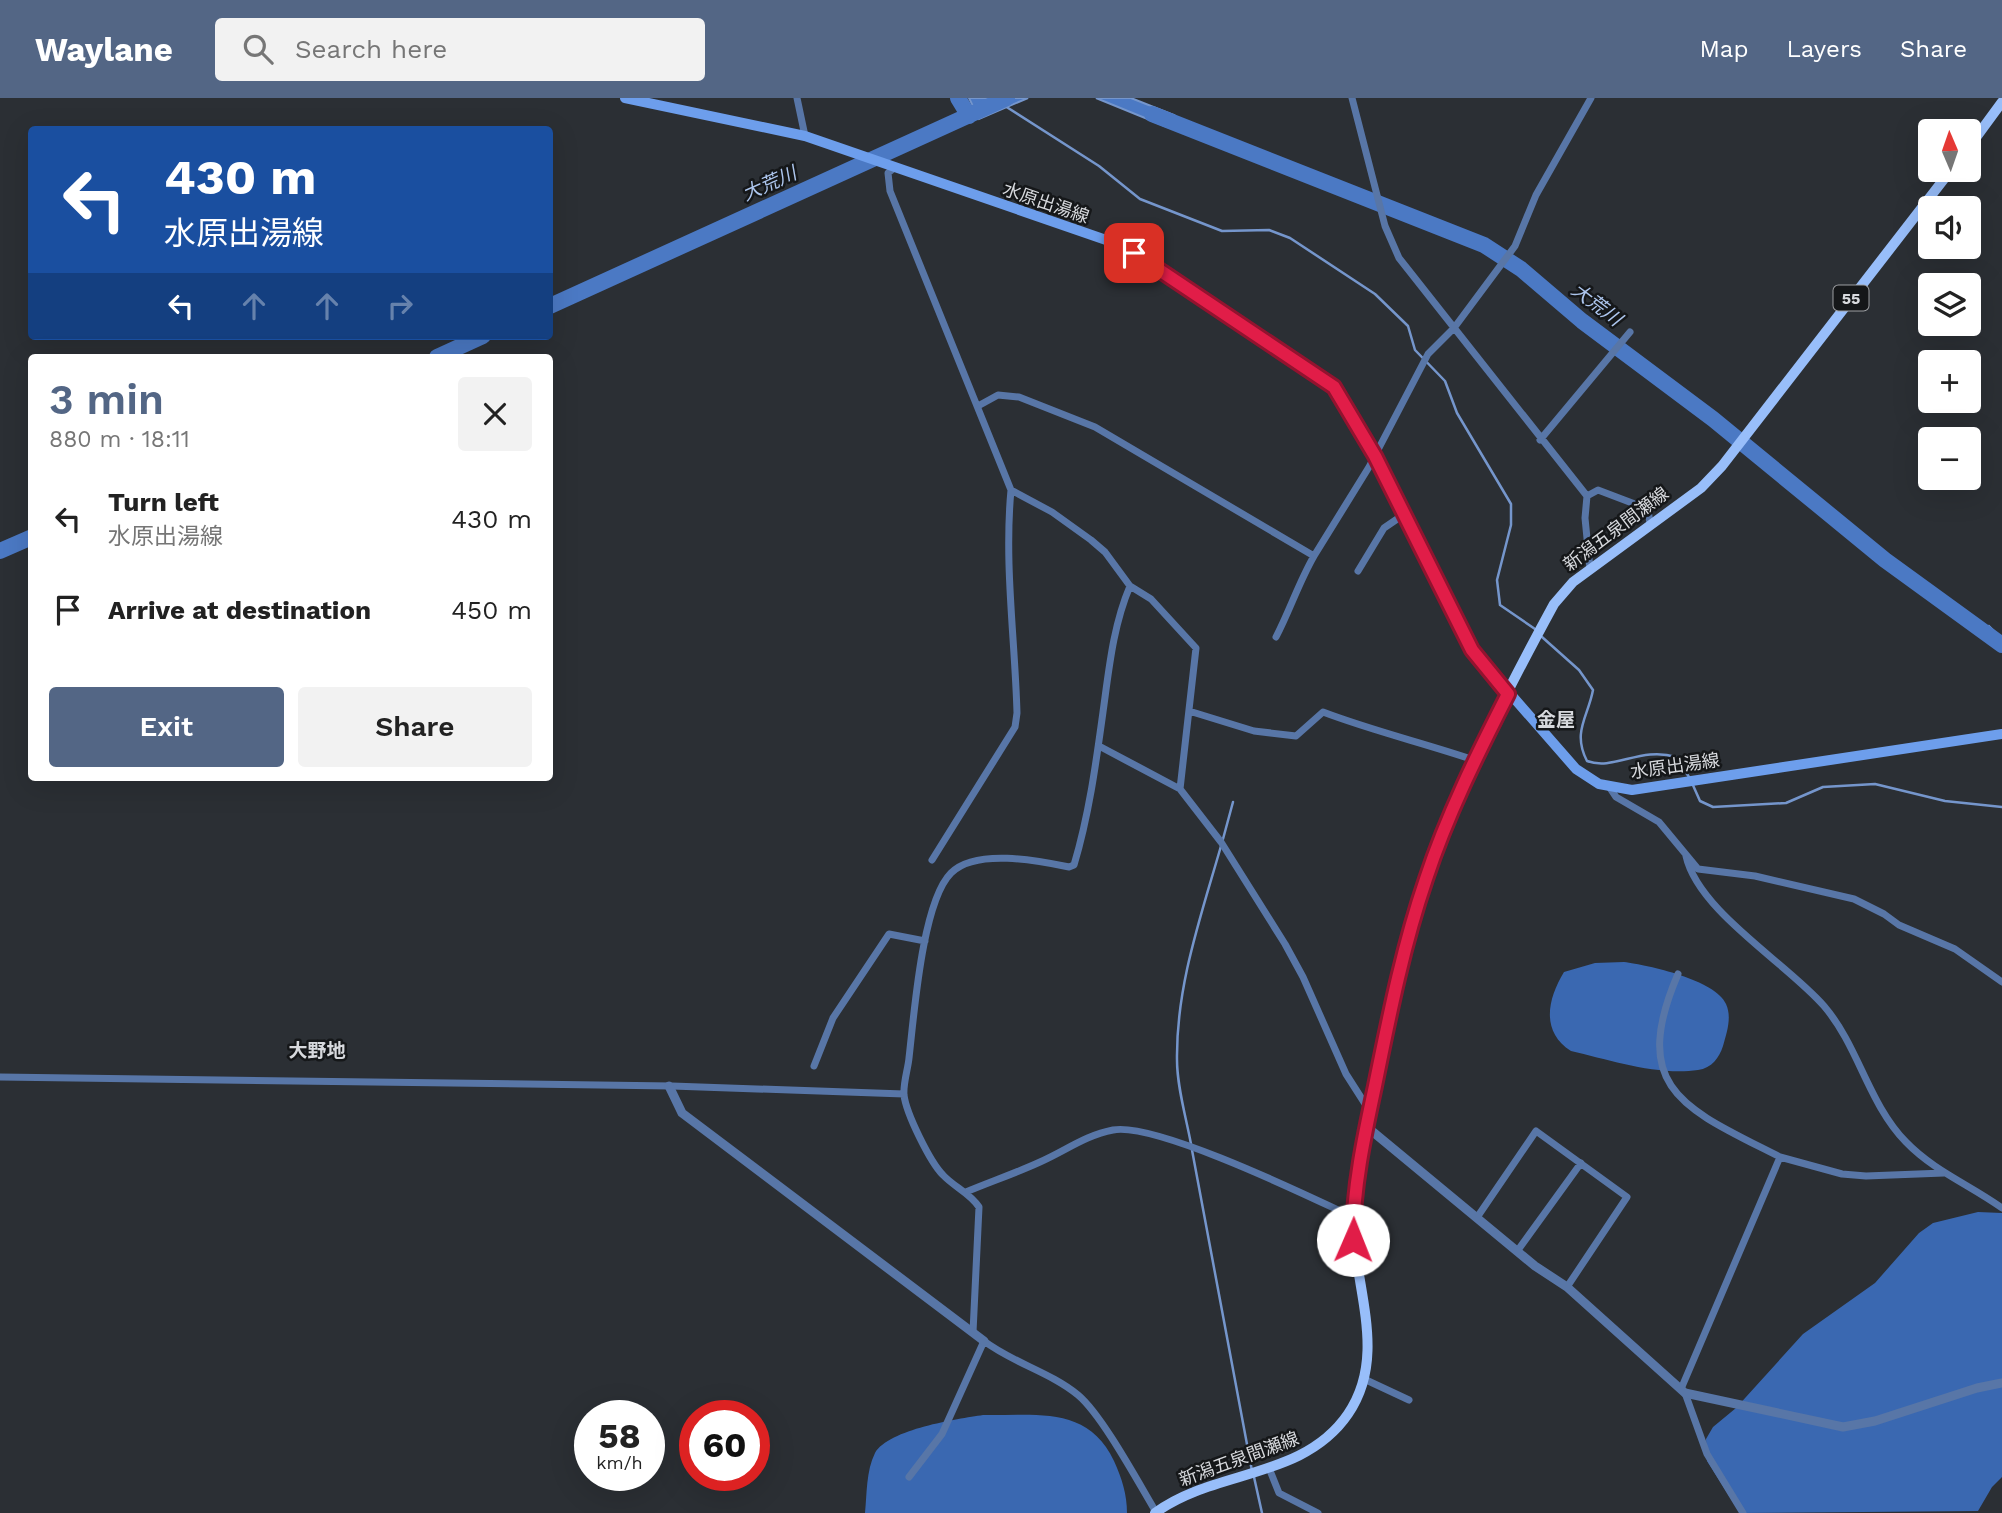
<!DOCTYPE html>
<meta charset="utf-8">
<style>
:root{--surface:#fff;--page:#f2f2f2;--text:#222;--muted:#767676;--accent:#536685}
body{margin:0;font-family:"Work Sans","Noto Sans JP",sans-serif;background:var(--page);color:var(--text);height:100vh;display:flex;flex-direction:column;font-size:26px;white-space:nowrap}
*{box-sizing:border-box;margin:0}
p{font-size:23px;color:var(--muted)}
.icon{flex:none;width:38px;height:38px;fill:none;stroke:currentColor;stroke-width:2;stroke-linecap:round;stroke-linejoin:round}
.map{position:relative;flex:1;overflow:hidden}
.side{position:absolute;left:28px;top:256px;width:525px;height:427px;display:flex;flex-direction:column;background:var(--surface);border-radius:7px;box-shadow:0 7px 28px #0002}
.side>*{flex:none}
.top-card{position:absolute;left:28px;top:28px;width:525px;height:214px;border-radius:7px;box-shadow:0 7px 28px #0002;background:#1a4fa0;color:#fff;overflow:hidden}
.needle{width:46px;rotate:358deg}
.buttons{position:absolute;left:1918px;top:21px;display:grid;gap:14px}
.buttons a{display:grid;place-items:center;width:63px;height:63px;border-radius:7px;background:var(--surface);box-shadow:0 7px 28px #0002;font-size:35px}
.speed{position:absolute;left:574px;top:1302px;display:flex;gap:14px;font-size:35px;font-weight:700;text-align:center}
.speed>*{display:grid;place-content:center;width:91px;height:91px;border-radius:50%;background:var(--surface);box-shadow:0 7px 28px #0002;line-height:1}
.speed small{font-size:18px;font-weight:400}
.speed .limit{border:10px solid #d22;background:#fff;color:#111}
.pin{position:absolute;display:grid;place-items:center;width:60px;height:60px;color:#fff;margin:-30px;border-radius:14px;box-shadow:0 4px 10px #0006}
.me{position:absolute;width:77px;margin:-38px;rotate:1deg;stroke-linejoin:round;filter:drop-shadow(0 0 5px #0008)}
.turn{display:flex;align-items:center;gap:24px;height:147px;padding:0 21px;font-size:32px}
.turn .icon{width:91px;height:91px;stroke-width:2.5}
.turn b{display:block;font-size:49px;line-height:60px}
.lanes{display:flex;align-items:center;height:66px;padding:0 21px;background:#0003;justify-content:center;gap:35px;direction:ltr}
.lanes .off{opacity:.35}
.round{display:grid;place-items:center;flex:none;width:74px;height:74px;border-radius:7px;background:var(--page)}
.head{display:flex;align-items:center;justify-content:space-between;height:119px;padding:0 21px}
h1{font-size:42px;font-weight:600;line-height:52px;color:var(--accent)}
.button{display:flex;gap:14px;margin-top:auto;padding:14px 21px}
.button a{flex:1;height:80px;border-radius:7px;background:var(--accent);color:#fff;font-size:28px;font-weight:600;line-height:80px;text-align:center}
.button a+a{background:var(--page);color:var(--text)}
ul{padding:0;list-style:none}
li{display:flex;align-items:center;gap:21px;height:91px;padding:0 21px}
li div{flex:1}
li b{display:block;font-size:26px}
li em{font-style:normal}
header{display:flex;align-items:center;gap:42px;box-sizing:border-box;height:98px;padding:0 35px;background:var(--accent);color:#fff}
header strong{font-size:33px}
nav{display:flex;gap:38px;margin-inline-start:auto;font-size:24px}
.search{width:490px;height:63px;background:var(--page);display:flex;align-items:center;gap:18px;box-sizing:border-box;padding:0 24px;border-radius:7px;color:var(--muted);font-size:26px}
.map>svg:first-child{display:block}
.forest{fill:#3a68b1}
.water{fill:#4b79c4;stroke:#7596cc;stroke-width:2}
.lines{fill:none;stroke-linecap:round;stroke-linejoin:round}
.stream{stroke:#7596cc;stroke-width:2.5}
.river{stroke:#4b79c4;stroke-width:16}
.minor{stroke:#5876a7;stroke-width:7}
.tertiary{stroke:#5876a7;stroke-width:9}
.secondary{stroke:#6d9eec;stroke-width:10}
.primary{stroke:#98befa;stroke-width:10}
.route-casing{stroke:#92132f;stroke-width:18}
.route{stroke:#e11d48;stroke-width:12}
.labels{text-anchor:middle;stroke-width:5;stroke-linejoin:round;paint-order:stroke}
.shield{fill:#151719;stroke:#9d9fa2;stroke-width:2}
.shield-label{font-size:16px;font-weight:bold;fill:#d7d9dd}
.street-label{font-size:18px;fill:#d7d9dd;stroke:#151719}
.water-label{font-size:19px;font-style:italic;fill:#adc6ee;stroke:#151719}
.neighbourhood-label{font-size:19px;font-weight:bold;fill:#d7d9dd;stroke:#151719}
</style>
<header>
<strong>Waylane</strong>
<div class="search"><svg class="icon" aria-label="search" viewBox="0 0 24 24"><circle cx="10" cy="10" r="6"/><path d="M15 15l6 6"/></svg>Search here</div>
<nav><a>Map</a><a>Layers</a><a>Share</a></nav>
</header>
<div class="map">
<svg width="2002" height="1415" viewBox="0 0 2002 1415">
<rect width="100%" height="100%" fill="#2b2f34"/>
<!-- forest -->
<path class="forest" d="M1624,864C1648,867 1716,882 1726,906C1732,919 1727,934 1723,948C1719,960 1712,970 1698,972C1658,978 1610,962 1571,953C1541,934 1547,902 1564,874L1595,865Z
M1978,1114L2002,1115V1379L1992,1389L1978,1413L1740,1415L1707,1363L1706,1341L1713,1329L1736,1310L1803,1236L1875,1185L1919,1135L1933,1125Z
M983,1317C1035,1318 1088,1307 1114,1363C1122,1381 1127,1396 1127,1415H865C867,1396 866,1373 875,1355C889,1331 957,1321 983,1317Z"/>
<!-- water -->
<path class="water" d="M969,0H1028L979,21Z
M1096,0H1131L1174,17L1167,29Z
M1989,528L2002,541V553L1981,538Z"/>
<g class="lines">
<!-- stream -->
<path class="stream" d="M1005,8L1099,68L1140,101L1222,133L1269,132L1290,140L1375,196L1408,228L1415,252L1445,283L1457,315L1511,406V427L1497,482L1500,507L1535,531
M1542,539L1579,572L1593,592C1588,619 1572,634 1587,663C1614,673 1641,648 1676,659L1689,679
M1692,685L1700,703L1713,709L1786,705L1823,689L1875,686L1945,703L2002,709
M1223,741L1233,704
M1191,1046C1186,1019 1177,989 1177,962C1176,888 1201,818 1221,748
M1192,1052L1252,1373
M1254,1379L1262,1415"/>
<!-- river -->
<path class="river" d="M958,0L969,18
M1152,16L1484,147L1521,171L1582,223L1713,321L1885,462L2002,547
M550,208L1007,0
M437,259L483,238
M0,453L32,439"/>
<!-- minor -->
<path class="minor" d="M797,0L805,38
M1352,0L1385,128L1399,160L1587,398L1585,420L1590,471
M894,70L888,75L890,93L1011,392C1004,466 1015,541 1017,615L1015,629L932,762
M978,308L998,297L1019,299L1095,329L1314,458L1369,369L1428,256L1454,230L1515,148L1536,97L1591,0
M1540,342L1630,234
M1011,392L1052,414L1091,442L1105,454L1130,488L1151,501L1196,550L1180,691L1221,744L1285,846L1303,879L1346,976L1369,1012
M1587,398L1598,392L1648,411L1650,426
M1358,473L1384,430L1403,417
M1276,539C1290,512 1299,484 1314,458
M1189,613L1254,633L1296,638L1323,614C1373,633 1424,645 1474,662
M1099,648L1180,691
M1610,690L1616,699L1659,724L1698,771L1755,778L1854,801L1884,816L1899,827L1955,851L2002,884
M1686,758C1698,813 1788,866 1824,908C1859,949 1868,1005 1906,1044C1934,1073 1970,1087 2002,1110
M1678,876C1628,992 1686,1011 1780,1059
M814,968L833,920L889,836L925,843
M0,979L672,988L904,996
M966,1094C990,1084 1016,1075 1040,1064C1065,1053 1086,1037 1113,1032C1156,1024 1308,1098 1353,1119
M1478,1118L1536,1033L1627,1099L1567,1189
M1518,1152L1581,1065
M973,1234L979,1109C970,1095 954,1089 943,1077C930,1064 906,1015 904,997C903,985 908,971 909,960C914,918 922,804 951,775C976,750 1039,763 1069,769L1074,767C1089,717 1096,665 1103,614C1109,571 1113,528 1130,488
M1364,1281L1409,1302
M1681,1291L1780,1059L1842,1076L1866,1078L1944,1075
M1685,1295L1707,1356L1743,1415
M1269,1370L1279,1395L1318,1415
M909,1379L942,1336L984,1243C1013,1265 1050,1274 1078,1297C1102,1317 1138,1384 1156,1414"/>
<!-- tertiary -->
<path class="tertiary" d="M669,988L682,1015L984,1243
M1367,1029L1535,1168L1567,1189L1685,1295L1843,1329L1875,1323L1977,1290L2002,1285"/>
<!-- secondary -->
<path class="secondary" d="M625,0L805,38L1109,143L1155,168L1333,289L1375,358L1472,552L1576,671L1599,686L1632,692L2002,636"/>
<!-- primary -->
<path class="primary" d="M1969,49L2002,4
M1155,1415C1214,1371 1303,1382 1348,1316C1392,1252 1347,1176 1354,1106C1358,1063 1368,1020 1377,978C1390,912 1404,843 1426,779C1460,685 1506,594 1554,506L1573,484L1701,390L1722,368L1951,72"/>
</g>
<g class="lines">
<defs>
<path id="route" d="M1134,155L1334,289L1375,358L1472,552L1508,596C1478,655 1447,717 1426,781C1403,848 1389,919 1375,988C1364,1039 1353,1090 1353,1142"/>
</defs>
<!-- route casing -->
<use href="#route" class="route-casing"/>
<!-- route -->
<use href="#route" class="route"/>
</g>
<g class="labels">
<!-- shield labels -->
<rect class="shield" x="1833.5" y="187.5" width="35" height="25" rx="5"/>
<g class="shield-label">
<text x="1851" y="206">55</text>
</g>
<!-- street labels -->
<g class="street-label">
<text transform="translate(1046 105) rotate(19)" y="6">水原出湯線</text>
<text transform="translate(1616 431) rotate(-37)" y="6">新潟五泉間瀬線</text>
<text transform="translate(1675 668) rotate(-8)" y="6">水原出湯線</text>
<text transform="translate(1239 1361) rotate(-20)" y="6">新潟五泉間瀬線</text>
</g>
<!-- water labels -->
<g class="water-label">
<text transform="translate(769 85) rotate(-24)" y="7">大荒川</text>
<text transform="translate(1597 206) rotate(37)" y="7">大荒川</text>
</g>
<!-- neighbourhood labels -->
<g class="neighbourhood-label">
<text x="1556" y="628">金屋</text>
<text x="317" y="959">大野地</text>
</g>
</g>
</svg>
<div class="buttons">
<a><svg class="needle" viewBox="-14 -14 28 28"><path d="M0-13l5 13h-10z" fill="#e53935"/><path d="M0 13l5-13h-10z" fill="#767676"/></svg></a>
<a><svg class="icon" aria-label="sound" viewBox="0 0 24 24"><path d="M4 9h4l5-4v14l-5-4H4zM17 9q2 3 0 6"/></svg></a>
<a><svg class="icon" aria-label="layers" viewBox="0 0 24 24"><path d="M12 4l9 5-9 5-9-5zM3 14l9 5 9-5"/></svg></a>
<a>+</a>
<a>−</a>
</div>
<div class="speed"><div>58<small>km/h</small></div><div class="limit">60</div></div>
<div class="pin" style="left:1134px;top:155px;background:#d93025"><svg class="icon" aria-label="arrive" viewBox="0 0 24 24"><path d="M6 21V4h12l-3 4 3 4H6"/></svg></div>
<svg class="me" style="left:1353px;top:1142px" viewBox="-20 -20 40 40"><circle r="19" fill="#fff"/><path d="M0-13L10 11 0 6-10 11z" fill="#e11d48"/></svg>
<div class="top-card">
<div class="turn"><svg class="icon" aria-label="left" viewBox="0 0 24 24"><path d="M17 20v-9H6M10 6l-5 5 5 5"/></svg><div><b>430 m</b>水原出湯線</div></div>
<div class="lanes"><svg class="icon" aria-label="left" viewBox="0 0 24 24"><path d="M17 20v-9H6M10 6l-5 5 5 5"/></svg><svg class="icon off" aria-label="ahead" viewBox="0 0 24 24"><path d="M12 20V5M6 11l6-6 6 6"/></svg><svg class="icon off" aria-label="ahead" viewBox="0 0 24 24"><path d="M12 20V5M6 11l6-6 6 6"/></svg><svg class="icon off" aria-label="right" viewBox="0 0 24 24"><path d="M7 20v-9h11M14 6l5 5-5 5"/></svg></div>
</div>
<section class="side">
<div class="head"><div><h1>3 min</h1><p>880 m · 18:11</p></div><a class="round"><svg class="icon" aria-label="close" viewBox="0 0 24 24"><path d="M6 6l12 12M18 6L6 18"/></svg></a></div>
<ul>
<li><svg class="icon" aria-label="left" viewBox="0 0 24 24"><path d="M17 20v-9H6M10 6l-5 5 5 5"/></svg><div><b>Turn left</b><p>水原出湯線</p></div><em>430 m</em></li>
<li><svg class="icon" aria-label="arrive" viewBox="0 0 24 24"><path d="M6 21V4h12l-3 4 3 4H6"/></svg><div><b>Arrive at destination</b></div><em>450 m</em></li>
</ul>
<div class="button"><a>Exit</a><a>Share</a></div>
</section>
</div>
